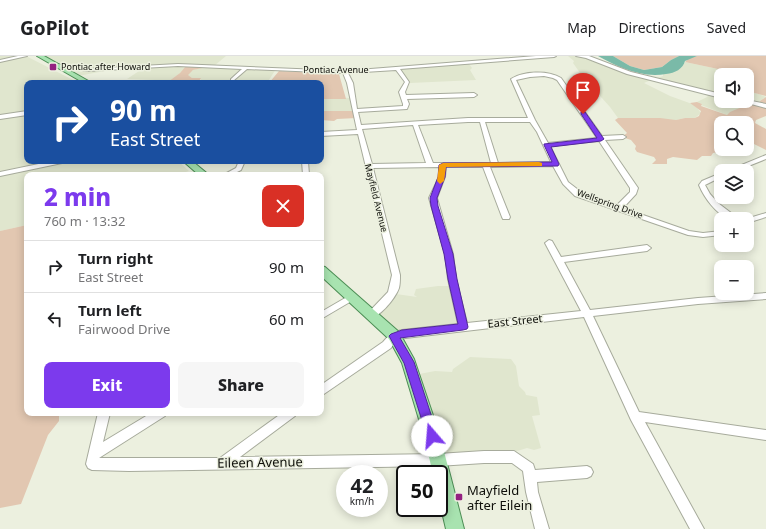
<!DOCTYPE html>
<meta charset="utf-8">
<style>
:root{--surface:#fff;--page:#f6f6f6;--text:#202124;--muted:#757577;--line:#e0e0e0;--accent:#7c3aed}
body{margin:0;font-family:"Noto Sans",sans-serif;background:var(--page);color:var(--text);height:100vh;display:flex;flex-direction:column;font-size:15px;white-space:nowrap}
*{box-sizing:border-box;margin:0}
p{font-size:13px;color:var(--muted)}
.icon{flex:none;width:22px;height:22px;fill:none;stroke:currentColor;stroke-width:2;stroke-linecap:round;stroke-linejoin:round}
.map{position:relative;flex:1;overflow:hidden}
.details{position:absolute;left:24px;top:116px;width:300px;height:244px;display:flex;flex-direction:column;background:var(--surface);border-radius:8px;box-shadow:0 2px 10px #0003}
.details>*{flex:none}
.hud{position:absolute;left:24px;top:24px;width:300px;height:84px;border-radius:8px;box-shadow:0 2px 10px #0003;background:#1a4fa0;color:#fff;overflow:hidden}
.tools{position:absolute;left:714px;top:12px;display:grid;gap:8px}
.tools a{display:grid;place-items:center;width:40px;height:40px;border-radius:8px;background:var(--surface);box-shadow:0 2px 10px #0003;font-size:20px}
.speed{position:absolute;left:336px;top:409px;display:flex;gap:8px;font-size:20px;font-weight:700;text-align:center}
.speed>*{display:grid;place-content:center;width:52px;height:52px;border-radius:50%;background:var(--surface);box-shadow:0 2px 10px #0003;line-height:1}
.speed small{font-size:10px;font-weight:400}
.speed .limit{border:2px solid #111;border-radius:6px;background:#fff;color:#111}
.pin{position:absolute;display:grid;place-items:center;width:34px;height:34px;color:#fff;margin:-41px -17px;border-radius:50% 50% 50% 0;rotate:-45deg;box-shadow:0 0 4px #0007}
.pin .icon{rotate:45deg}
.me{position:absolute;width:44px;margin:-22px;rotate:342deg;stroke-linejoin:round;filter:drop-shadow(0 0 3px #0008)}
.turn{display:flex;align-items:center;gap:14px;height:84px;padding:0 20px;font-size:18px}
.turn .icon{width:52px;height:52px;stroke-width:2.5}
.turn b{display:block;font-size:28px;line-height:34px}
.round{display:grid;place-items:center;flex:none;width:42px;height:42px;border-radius:8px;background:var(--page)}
.overview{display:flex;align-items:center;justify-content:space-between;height:68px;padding:0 20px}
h1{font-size:24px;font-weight:800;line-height:30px;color:var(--accent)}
.cta{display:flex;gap:8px;margin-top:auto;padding:8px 20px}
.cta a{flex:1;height:46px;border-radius:8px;background:var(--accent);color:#fff;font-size:16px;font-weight:800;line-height:46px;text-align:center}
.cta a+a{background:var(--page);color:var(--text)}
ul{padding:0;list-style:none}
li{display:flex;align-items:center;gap:12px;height:52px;padding:0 20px;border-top:1px solid var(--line)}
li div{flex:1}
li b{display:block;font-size:15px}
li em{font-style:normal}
header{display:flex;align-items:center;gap:24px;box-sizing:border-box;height:56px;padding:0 20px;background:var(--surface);border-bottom:1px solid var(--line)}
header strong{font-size:19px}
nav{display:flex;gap:22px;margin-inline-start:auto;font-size:14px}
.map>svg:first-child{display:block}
.built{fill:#e0e6ce}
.green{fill:#e2c7b1}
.water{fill:#7abaa8}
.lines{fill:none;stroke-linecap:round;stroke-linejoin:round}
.minor-casing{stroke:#a7ab9c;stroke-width:2}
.major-casing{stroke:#4c8d54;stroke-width:2}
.minor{fill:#fff;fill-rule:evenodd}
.major{fill:#a8e3b0;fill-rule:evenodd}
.route{fill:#7c3aed;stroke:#51269a}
.slow{fill:#f59e0b}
.poi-dot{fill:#942281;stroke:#ecf0df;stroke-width:1.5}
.labels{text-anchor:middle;stroke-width:3;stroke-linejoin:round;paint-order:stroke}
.far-poi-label{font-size:9px;fill:#0e0f0a;stroke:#ecf0df;text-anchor:start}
.far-street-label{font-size:9px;fill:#0e0f0a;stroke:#ecf0df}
.street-label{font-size:11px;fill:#0e0f0a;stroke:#ecf0df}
.near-street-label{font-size:13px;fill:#0e0f0a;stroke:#ecf0df}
.near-poi-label{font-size:13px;fill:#0e0f0a;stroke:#ecf0df;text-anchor:start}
</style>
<header>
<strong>GoPilot</strong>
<nav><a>Map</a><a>Directions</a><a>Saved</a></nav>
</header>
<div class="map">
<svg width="766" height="473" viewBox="0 0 766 473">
<rect width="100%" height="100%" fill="#ecf0df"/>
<!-- built -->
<path class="built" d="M0,0H26L79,27H27V105H178L189,115L176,119H27V169L0,175Z
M43,0H226L214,10L276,13L267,27H205L199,25L201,23L192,22L187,19L193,14L204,11L183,14L173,24L156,27L155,24L127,23L142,13V11L115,13L78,20Z
M568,0H582L653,23L644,27L670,40L695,49L701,57L695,62H685L676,64L618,62L610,51L583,21L573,7L574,5Z
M685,6L737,17L734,19H721V24L714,27L721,29V45H747V35L759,38L766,41L760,45L759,48L743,51L727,59L701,49L702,48L697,46L707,41L710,38L655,23L663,20V18L676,15L682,11Z
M469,8L472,12L470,14L476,24L410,27L400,13Z
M321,41L352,42L355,55H321Z
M438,230H453L462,268L394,280L371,258L396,238L417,241L414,239L416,233Z
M470,301L511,303L516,310L519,330L525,336L526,339L537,341L540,359L532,360L541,392L534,394L527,392L514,396L437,401L414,319L435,315L452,316L453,313Z"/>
<!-- green -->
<path class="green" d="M613,0H679L671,4L662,11L644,14L630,10Z
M697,0H766V40L747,35V19H734L737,17L685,6L689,2Z
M186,10L207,11L193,14L188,19L192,22H201L199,25L205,27L168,26L180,17Z
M279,15L339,18L346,43H321V27H269Z
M766,41V60L756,64L755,67L766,73V94L754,88L747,87V67H721V92L718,93V96L713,97L711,100H702L697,104L673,101L667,103V108H652L656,104L654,101L637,96L635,93L636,90L631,84L622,81L627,77L615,64L618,62H660L676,64L685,62H695L699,60L701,55L690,47L697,46L702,48L701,50L727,59L730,56L742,51L741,49L745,46L759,48L760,45Z
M321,55H355L357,62L337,63L334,65L321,64Z
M27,169V357H59V365L48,379L21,448L0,452V175Z"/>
<!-- water -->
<path class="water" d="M598,0H613L630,10L644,14L662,11L671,4L679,0H697L685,5C683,13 675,17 666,18C641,22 620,12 598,0Z"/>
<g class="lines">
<defs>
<path id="minor" d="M18,0H27L0,6V4Z
M536,0H556L554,1L400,13L409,26L405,36L406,39L474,37L477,39L474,41L407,43L409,48L407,53L358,56L361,69L468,62H528L511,23C523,15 548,14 561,22L602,80L623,79L626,81L623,83L605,84L638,132L636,138L623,152L689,175L703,177L721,175V179L703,181L688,179L575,140L563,128L553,110L490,111L510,161L509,163H503L502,161L483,111H446L445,121L437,142L453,198L456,223L467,267L581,255L545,187L549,184L552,185L561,201L647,189L651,192L647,195L564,206L590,254L698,242L766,237V243L698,248L593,260L639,356L766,374V384L645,366L704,473H690L631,364L584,261L397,283L391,292L321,340V329L383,286L391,277L402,274L458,268L448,223L445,198L429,142L439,121L440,111L373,112L400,219C400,223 400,228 399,232C396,241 378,265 368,261L366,259L388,236L392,219L358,78L321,80V76L357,74L347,27L343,17L247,13L233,25L231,24V23L242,13L178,10L87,15L54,9L56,8L87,13L178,8L345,15ZM396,14L405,26L399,36L403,48V50L357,53L353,27L348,17ZM544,20L553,22L557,24L597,82L548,87L535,64L516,24L530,21ZM468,66H480L491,107H433L418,69ZM485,66H530L537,76L551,106L498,107ZM413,69L426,107L372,108L362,73ZM599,85L630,132V136L617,149L581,136L568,126L550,90Z
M576,0H589L631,16L721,38V42L627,18L586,2Z
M747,44L766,48V52L740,45Z
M27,55V59L0,63V59Z
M766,99V103L736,115H727Z
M53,105H65L62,107L0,120V116Z
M239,105H245L241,114L231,119H223L236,112Z
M302,105H308L309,119H303Z
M721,117V121L705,129L710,138L718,147L739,163C736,163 732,164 729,163C716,158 704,141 699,129L702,125Z
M766,157V161L747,167V163H746Z
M352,238L355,239L357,241L355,243L321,263V256Z
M98,357H110L103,386L151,357H167L165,360L99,402H220L282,357H297L295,360L240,401L438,398L484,395H514L533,408L535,414L587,410L591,412L593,416L591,420L587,422L537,426L538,436L549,473H535L526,436L523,415L512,407H484L438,410L129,415L92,414L88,412L86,408Z"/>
<path id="major" d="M37,0H44L92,27H84Z
M183,105H192L209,119H199Z
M321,210L325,211L399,276L414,303L440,380L464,473H446L439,443V418H433L424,380L402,307L389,283L321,220Z"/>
</defs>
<!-- minor casing -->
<use href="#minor" class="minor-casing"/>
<!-- major casing -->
<use href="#major" class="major-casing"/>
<!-- minor -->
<use href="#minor" class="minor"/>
<!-- major -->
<use href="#major" class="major"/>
</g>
<!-- route -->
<path class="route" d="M581,56H585L604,83L601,85L551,91L559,108L558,110L446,111L445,121L437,142L438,150L453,198L457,223L468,271L467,273L463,274L400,282L414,306L438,380L437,384L432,386L428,384L404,307L389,280L391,278L402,274L458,268L448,223L444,198L431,150L430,142L438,121L439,109L443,107L552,106L544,89V88L597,82L581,58Z"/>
<!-- slow -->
<path class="slow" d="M539,106L542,107V110L446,111L444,125L440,128L437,125L439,109L443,107Z"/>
<!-- markers -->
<g class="poi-dot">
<rect x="49" y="7" width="8" height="8" rx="2"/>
<rect x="455" y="437" width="8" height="8" rx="2"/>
</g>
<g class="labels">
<!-- far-poi labels -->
<g class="far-poi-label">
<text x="61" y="14">Pontiac after Howard</text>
</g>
<!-- far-street labels -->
<g class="far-street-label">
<text x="336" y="17">Pontiac Avenue</text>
<text transform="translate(376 142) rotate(76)" y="3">Mayfield Avenue</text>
<text transform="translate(610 148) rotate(20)" y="3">Wellspring Drive</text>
</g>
<!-- street labels -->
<g class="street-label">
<text transform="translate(515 265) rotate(-6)" y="4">East Street</text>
</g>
<!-- near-street labels -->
<g class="near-street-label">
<text transform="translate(260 406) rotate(-1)" y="5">Eileen Avenue</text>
</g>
<!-- near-poi labels -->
<g class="near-poi-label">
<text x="467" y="439">Mayfield<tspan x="467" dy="15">after Eilein</tspan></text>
</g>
</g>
</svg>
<div class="tools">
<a><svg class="icon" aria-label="sound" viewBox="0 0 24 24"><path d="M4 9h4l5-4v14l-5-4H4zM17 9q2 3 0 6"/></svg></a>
<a><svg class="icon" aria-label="search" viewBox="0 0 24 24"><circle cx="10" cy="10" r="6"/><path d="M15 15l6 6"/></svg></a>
<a><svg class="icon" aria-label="layers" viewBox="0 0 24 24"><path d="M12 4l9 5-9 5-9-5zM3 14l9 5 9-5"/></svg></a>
<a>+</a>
<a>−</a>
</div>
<div class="speed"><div>42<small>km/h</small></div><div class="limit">50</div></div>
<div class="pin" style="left:583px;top:58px;background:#d93025"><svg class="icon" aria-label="arrive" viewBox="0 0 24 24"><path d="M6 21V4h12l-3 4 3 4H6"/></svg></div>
<svg class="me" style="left:432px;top:380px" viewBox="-20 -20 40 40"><circle r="19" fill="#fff"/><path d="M0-13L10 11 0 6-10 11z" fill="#7c3aed"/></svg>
<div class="hud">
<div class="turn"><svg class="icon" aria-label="right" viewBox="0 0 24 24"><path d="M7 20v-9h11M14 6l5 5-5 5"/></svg><div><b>90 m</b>East Street</div></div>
</div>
<section class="details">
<div class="overview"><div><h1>2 min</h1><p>760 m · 13:32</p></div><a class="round" style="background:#d93025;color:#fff"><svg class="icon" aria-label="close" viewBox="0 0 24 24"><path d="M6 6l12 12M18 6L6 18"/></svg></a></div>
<ul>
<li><svg class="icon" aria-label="right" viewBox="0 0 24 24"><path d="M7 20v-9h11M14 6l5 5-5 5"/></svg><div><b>Turn right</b><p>East Street</p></div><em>90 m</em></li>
<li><svg class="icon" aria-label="left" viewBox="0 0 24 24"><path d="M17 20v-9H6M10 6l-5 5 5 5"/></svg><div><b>Turn left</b><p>Fairwood Drive</p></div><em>60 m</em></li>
</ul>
<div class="cta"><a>Exit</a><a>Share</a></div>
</section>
</div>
